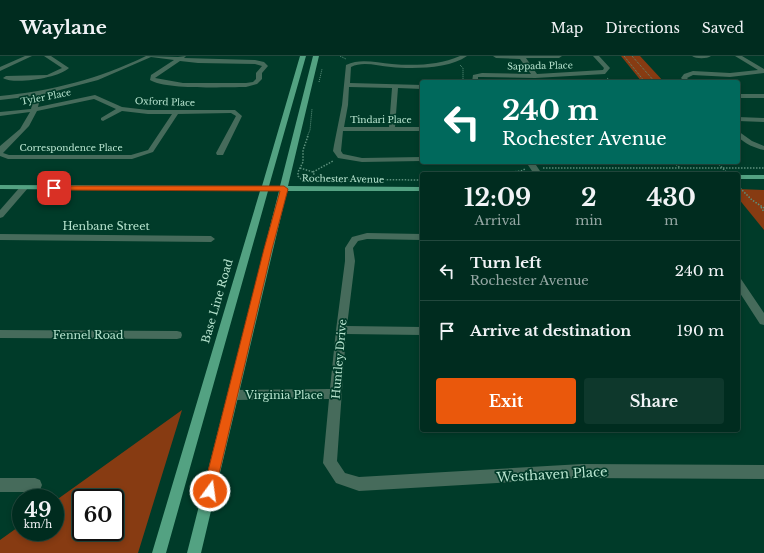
<!DOCTYPE html>
<style>
:root{--surface:#002c1f;--page:#0e382c;--text:#f1f3f6;--muted:#95a7a4;--line:#22483d;--accent:#ea580c}
body{margin:0;font-family:"Libre Baskerville",serif;background:var(--page);color:var(--text);height:100vh;display:flex;flex-direction:column;font-size:15px;white-space:nowrap}
*{box-sizing:border-box;margin:0}
p{font-size:13px;color:var(--muted)}
.icon{flex:none;width:22px;height:22px;fill:none;stroke:currentColor;stroke-width:2;stroke-linecap:round;stroke-linejoin:round}
.map{position:relative;flex:1;overflow:hidden}
.details{position:absolute;left:420px;top:116px;width:320px;height:260px;display:flex;flex-direction:column;background:var(--surface);border-radius:4px;box-shadow:0 2px 6px #0003,0 0 0 1px var(--line)}
.details>*{flex:none}
.banner{position:absolute;left:420px;top:24px;width:320px;height:84px;border-radius:4px;box-shadow:0 2px 6px #0003,0 0 0 1px var(--line);background:#00695c;color:#fff;overflow:hidden}
.speed{position:absolute;left:12px;top:433px;display:flex;gap:8px;font-size:20px;font-weight:700;text-align:center}
.speed>*{display:grid;place-content:center;width:52px;height:52px;border-radius:50%;background:var(--surface);box-shadow:0 2px 6px #0003,0 0 0 1px var(--line);line-height:1}
.speed small{font-size:10px;font-weight:400}
.speed .limit{border:2px solid #111;border-radius:6px;background:#fff;color:#111}
.pin{position:absolute;display:grid;place-items:center;width:34px;height:34px;color:#fff;margin:-17px;border-radius:8px;box-shadow:0 2px 6px #0006}
.me{position:absolute;width:44px;margin:-22px;rotate:14deg;stroke-linejoin:round;filter:drop-shadow(0 0 3px #0008)}
.turn{display:flex;align-items:center;gap:14px;height:84px;padding:0 16px;font-size:18px}
.turn .icon{width:52px;height:52px;stroke-width:2.5}
.turn b{display:block;font-size:28px;line-height:34px}
.eta{display:flex;justify-content:space-evenly;align-items:center;height:68px;text-align:center}
.eta b{font-size:24px;font-weight:700;line-height:28px}
.button{display:flex;gap:8px;margin-top:auto;padding:8px 16px}
.button a{flex:1;height:46px;border-radius:4px;background:var(--accent);color:#fff;font-size:16px;font-weight:700;line-height:46px;text-align:center}
.button a+a{background:var(--page);color:var(--text)}
ul{padding:0;list-style:none}
li{display:flex;align-items:center;gap:12px;height:60px;padding:0 16px;border-top:1px solid var(--line)}
li div{flex:1}
li b{display:block;font-size:15px}
li em{font-style:normal}
header{display:flex;align-items:center;gap:24px;box-sizing:border-box;height:56px;padding:0 20px;background:var(--surface);border-bottom:1px solid var(--line)}
header strong{font-size:19px}
nav{display:flex;gap:22px;margin-inline-start:auto;font-size:14px}
.map>svg:first-child{display:block}
.green{fill:#873b12;fill-rule:evenodd}
.lines{fill:none;stroke-linecap:round;stroke-linejoin:round}
.path-far1{stroke:#5d917d;stroke-width:1;stroke-dasharray:1 1;stroke-linecap:butt}
.path{stroke:#5d917d;stroke-width:1.5;stroke-dasharray:1.5 1.5;stroke-linecap:butt}
.minor{fill:#466b5b;fill-rule:evenodd}
.major{fill:#53a282;fill-rule:evenodd}
.route{fill:#ea580c;stroke:#983908}
.labels{text-anchor:middle;stroke-width:3.5;stroke-linejoin:round;paint-order:stroke}
.far-street-label{font-size:9px;fill:#b7e4cf;stroke:#003b29}
.street-label{font-size:11px;fill:#b7e4cf;stroke:#003b29}
.near-street-label{font-size:13px;fill:#b7e4cf;stroke:#003b29}
</style>
<header>
<strong>Waylane</strong>
<nav><a>Map</a><a>Directions</a><a>Saved</a></nav>
</header>
<div class="map">
<svg width="764" height="497" viewBox="0 0 764 497">
<rect width="100%" height="100%" fill="#003b29"/>
<!-- green -->
<path class="green" d="M621,0H640L664,26H642Z
M738,133L764,134V174L738,142Z
M182,354L138,497H0V484L21,469V476H55V445ZM81,442H115V476H81Z"/>
<g class="lines">
<!-- path-far1 -->
<path class="path-far1" d="M340,0L346,3
M624,0L645,26
M632,0L655,26
M460,9L463,12V23L465,26
M607,22L612,26
M319,26L322,13
M307,81L310,74L312,53"/>
<!-- path -->
<path class="path" d="M308,80L303,94V106L298,116V120L301,123L422,124
M425,106H438
M674,106L680,112
M717,106L728,118
M300,112L313,116L316,123
M543,112H764
M313,116L333,105
M494,118L521,115L525,113
M738,130L752,144L764,152
M761,151L764,156"/>
<!-- minor -->
<path class="minor" d="M25,0H32L0,15V11Z
M44,0H51L69,12C59,22 14,29 3,22L6,20L47,19L62,12Z
M146,0L178,1L186,0L184,2L255,4L264,6L268,10L262,17V23L257,28L246,31C226,31 165,34 150,24L151,19L174,4L151,1L98,24L41,39L38,51L95,39L122,51L148,54H235L242,60L223,99H217L216,97L236,60L231,57L178,58L153,96L132,103H8L0,100V90L20,73L30,56L0,60V56L31,53L34,40L0,44V40C51,35 99,23 146,0ZM180,5L198,7L255,8L262,10L256,17V23L253,26L246,27H183L155,22ZM94,43L116,53L101,62V64L103,65L122,55L148,58H172L148,94L131,99H9L3,97L29,70L37,55Z
M460,0H467C449,13 412,13 391,11C377,10 363,5 351,11L350,27L422,29V33L398,32L395,71H422V75H343L341,95L343,98L362,102L422,101V105L362,106L338,102L333,95L334,89L342,49L346,9C361,2 376,7 392,8C415,10 439,9 460,0ZM349,31L392,32L389,71H344L348,49Z
M493,0H562L559,2H526L537,18L603,14L604,12L593,0H599L610,12L605,18L535,22L482,21H478V26H472L473,19L482,17L531,18L520,3L496,2Z
M692,0H711C707,3 696,3 692,0Z
M735,0H742L764,13V17L730,21L693,19L687,22L691,26H685L681,22L684,18L693,15L730,17L758,14Z
M738,38H764V42H738Z
M738,61L764,62V66L738,65Z
M738,75L752,85L764,90V94C754,92 746,88 738,81Z
M526,106H534L542,118H534Z
M21,130H27L28,132L3,161L0,162V154Z
M367,177L422,178V184L367,183L358,185L353,192L355,205L347,270L422,271V279L346,278L337,405L345,417L359,421L582,408L764,409V423L582,422L359,435L336,427L323,407L329,343L233,344L229,343L227,339L229,335L233,334L330,333L336,274L345,205V192L352,181Z
M0,178L211,180L215,183L211,186L0,184Z
M738,222L741,223L764,257V269L760,268L738,234Z
M0,274L177,275L181,276L182,279L181,282L177,283L0,282Z
M0,422H35L40,424L42,429L40,434L35,436H0Z"/>
<!-- major -->
<path class="major" d="M300,0H306L269,130H280L313,0H319L288,130L422,131V135H287L201,497H187L279,135H268L166,497H152L260,135L0,133V129L262,130Z
M738,119H764V123H738Z"/>
</g>
<!-- route -->
<path class="route" d="M52,130H284L288,133L272,193L214,439L210,441L205,439L203,435L264,193L280,135L54,134L52,133Z"/>
<g class="labels">
<!-- far-street labels -->
<g class="far-street-label">
<text transform="translate(540 10) rotate(-1)" y="3">Sappada Place</text>
<text transform="translate(46 41) rotate(-11)" y="3">Tyler Place</text>
<text transform="translate(165 46) rotate(2)" y="3">Oxford Place</text>
<text x="381" y="67">Tindari Place</text>
<text x="71" y="95">Correspondence Place</text>
<text transform="translate(343 123) rotate(1)" y="3">Rochester Avenue</text>
</g>
<!-- street labels -->
<g class="street-label">
<text x="106" y="174">Henbane Street</text>
<text transform="translate(217 245) rotate(-74)" y="4">Base Line Road</text>
<text x="88" y="283">Fennel Road</text>
<text transform="translate(339 303) rotate(-85)" y="4">Huntley Drive</text>
<text x="284" y="343">Virginia Place</text>
</g>
<!-- near-street labels -->
<g class="near-street-label">
<text transform="translate(552 418) rotate(-3)" y="5">Westhaven Place</text>
</g>
</g>
</svg>
<div class="speed"><div>49<small>km/h</small></div><div class="limit">60</div></div>
<div class="pin" style="left:54px;top:132px;background:#d93025"><svg class="icon" aria-label="arrive" viewBox="0 0 24 24"><path d="M6 21V4h12l-3 4 3 4H6"/></svg></div>
<svg class="me" style="left:210px;top:435px" viewBox="-20 -20 40 40"><circle r="17" fill="#ea580c" stroke="#fff" stroke-width="3"/><path d="M0-11L8 9 0 5-8 9z" fill="#fff"/></svg>
<div class="banner">
<div class="turn"><svg class="icon" aria-label="left" viewBox="0 0 24 24"><path d="M17 20v-9H6M10 6l-5 5 5 5"/></svg><div><b>240 m</b>Rochester Avenue</div></div>
</div>
<section class="details">
<div class="eta">
<div><b>12:09</b><p>Arrival</p></div>
<div><b>2</b><p>min</p></div>
<div><b>430</b><p>m</p></div>
</div>
<ul>
<li><svg class="icon" aria-label="left" viewBox="0 0 24 24"><path d="M17 20v-9H6M10 6l-5 5 5 5"/></svg><div><b>Turn left</b><p>Rochester Avenue</p></div><em>240 m</em></li>
<li><svg class="icon" aria-label="arrive" viewBox="0 0 24 24"><path d="M6 21V4h12l-3 4 3 4H6"/></svg><div><b>Arrive at destination</b></div><em>190 m</em></li>
</ul>
<div class="button"><a>Exit</a><a>Share</a></div>
</section>
</div>
